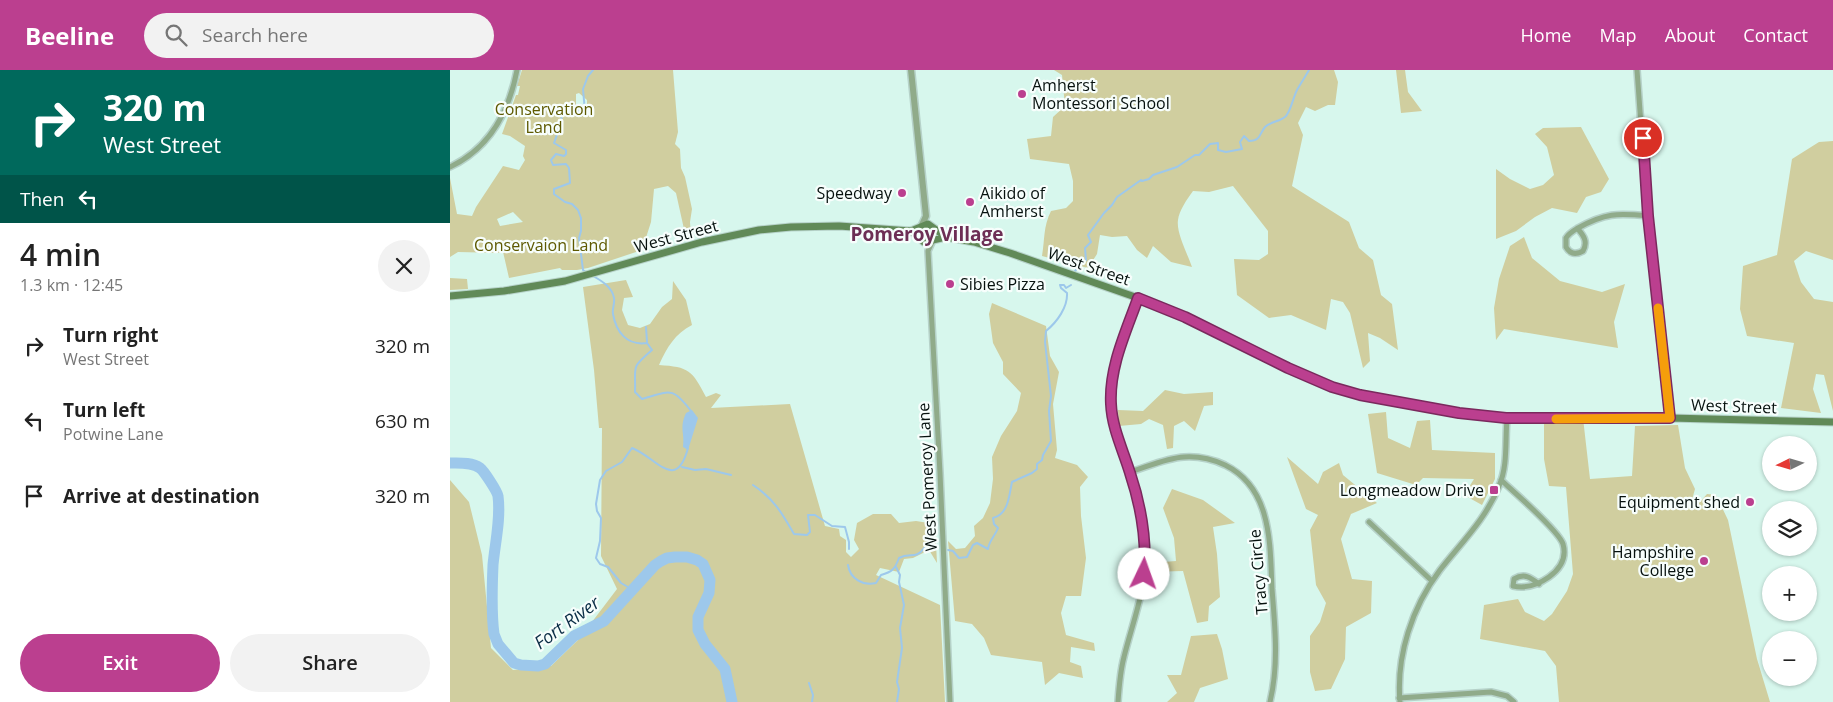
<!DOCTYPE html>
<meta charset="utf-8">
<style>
:root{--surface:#fff;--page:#f2f2f2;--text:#222;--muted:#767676;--accent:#bb3f8f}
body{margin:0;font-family:"Open Sans",sans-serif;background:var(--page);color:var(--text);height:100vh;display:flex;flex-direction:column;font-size:19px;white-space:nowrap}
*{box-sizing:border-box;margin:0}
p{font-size:16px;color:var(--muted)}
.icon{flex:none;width:28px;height:28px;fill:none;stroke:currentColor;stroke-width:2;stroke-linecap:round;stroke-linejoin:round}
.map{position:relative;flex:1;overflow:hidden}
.sheet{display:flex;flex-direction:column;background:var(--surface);width:450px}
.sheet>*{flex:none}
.banner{background:#00695c;color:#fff;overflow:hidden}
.needle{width:32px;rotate:265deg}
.tools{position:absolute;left:1312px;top:366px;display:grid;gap:10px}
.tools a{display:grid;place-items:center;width:55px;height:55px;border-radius:50%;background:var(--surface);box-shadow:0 1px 4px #0004;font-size:25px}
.pin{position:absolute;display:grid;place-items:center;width:42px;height:42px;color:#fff;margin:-21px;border:2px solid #fff;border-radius:50%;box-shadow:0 1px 5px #0007}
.me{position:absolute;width:55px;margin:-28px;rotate:3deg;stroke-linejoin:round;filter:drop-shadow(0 0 4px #0008)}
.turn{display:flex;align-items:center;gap:18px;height:105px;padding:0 20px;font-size:22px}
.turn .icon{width:65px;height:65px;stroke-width:2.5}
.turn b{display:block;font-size:35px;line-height:42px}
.then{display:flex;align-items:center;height:48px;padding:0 20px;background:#0003;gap:10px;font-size:19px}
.round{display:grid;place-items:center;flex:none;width:52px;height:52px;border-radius:26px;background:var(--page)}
.head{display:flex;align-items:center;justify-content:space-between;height:85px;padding:0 20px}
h1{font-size:30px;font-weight:600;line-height:38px}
.button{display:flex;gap:10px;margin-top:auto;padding:10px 20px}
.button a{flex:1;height:58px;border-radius:30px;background:var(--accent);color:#fff;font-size:20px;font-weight:600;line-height:58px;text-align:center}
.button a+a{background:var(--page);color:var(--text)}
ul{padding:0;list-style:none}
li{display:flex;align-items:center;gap:15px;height:75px;padding:0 20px}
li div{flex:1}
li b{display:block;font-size:19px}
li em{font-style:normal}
header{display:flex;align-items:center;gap:30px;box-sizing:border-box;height:70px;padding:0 25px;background:var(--accent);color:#fff}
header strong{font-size:24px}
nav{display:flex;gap:28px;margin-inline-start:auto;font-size:18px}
.search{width:350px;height:45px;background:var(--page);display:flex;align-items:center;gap:12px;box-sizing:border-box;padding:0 18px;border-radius:28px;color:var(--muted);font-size:19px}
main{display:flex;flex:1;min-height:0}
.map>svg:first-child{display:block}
.green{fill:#d0ce9f;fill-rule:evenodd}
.water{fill:#9dc8eb}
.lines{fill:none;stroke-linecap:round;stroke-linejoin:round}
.stream{stroke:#9dc8eb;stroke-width:2}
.river{stroke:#9dc8eb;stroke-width:11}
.minor-casing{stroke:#b6d2c9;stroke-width:8}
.tertiary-casing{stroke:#b6d2c9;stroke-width:9}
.secondary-casing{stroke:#b6d2c9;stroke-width:9}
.minor{stroke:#90ab8a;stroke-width:5}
.tertiary{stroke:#90ab8a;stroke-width:6}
.secondary{stroke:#618a58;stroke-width:7}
.route-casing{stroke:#7a295d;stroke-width:12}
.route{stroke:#bb3f8f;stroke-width:9}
.slow{stroke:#f59e0b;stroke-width:9}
.poi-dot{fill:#bb3f8f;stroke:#f7fefc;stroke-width:2}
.labels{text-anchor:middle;stroke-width:4.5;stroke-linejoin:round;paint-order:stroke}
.poi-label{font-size:16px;fill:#06110e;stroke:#f7fefc;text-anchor:end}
.park-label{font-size:16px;fill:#5e5900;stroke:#f7fefc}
.street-label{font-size:16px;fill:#06110e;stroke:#f7fefc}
.water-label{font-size:18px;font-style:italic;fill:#0b2e46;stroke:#f7fefc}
.quarter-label{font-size:19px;font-weight:bold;fill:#6d2f55;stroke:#f7fefc}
</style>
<header>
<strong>Beeline</strong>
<div class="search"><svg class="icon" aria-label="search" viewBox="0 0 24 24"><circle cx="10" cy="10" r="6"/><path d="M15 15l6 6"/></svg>Search here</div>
<nav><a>Home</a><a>Map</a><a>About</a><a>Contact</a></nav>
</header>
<main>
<section class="sheet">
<div class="banner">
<div class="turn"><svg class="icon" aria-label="right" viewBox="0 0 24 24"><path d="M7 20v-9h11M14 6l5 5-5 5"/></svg><div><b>320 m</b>West Street</div></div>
<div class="then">Then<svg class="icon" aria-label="left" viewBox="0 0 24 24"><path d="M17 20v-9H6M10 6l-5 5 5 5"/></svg></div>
</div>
<div class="head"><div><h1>4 min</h1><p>1.3 km · 12:45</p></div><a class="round"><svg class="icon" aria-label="close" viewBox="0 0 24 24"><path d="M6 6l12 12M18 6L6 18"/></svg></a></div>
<ul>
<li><svg class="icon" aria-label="right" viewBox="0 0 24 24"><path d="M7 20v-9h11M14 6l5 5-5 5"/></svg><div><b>Turn right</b><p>West Street</p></div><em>320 m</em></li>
<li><svg class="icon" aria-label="left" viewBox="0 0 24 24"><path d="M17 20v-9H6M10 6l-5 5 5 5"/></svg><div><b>Turn left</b><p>Potwine Lane</p></div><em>630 m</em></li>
<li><svg class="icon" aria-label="arrive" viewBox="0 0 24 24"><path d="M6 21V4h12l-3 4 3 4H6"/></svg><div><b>Arrive at destination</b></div><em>320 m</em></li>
</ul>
<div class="button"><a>Exit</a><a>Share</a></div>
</section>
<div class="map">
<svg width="1383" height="632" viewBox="0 0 1383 632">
<rect width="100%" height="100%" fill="#d7f7ed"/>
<!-- green -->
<path class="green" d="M72,0H223L228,62L225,74L230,79L231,98L235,107L242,139L240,152L241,166L236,168L226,123L218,116L204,119L201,152L192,180L138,198L127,200H112L110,198L59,208L51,173H46L49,175L50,183L8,182L0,187V108L7,144L22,146L26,137L53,96L69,100L75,90L73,86L75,76L60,66L52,64L66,25H68L70,16H67ZM129,23L137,30V44L130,47L126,44V24ZM63,142L73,152L50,156L47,149Z
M604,0H884L888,12L885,35H878L865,41L856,37L848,53L853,65L842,116L899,152L909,178L923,190L931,225L942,234L948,280L930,268L918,263L920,291L913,298L900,243L893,232L881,229L876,260L841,245L819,248L787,225L784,189L809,190L818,184V161L783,116L759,122L743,121C737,129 729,141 728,150C726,163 738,185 742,197L721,192L703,176L697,188L687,180L677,166L662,167L650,165L647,184L638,198L592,186C595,169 593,157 601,141L616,138L623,131V111L619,94L580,89L577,69L601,66L603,47L615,36L612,5Z
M946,0H955L958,22L972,41L951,43Z
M1131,57L1159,109L1151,122L1136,127L1127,143L1102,138L1085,147L1066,161L1046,169V99L1060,109L1080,119L1093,115L1104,105L1097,77L1085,64L1093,58Z
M1383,71V190L1356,181L1344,191L1351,212L1364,229L1383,232V341L1374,305L1366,304L1363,319L1371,343L1331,338L1344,273L1297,266L1290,239L1293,196L1327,185L1342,89L1369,72Z
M1074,167L1082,188L1110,211L1152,222L1175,214L1164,252L1168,278L1054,259L1046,270L1044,238L1049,209L1060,176Z
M0,195V208L17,209L18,219L0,220Z
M176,210L183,227L174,228L172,240L178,255L190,258L200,254L212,237L222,229L223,211L236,230L242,255C225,264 217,277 209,295C239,297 242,300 256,327L266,323L271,325L261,338L340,334L375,456L389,459L390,466L396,470V482L401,487L409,479L404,470L407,453L423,444H441L449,453L466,451L485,454L487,493L479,480L463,488L454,489L449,502L430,498L426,505L490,535L495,632H0V410L19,432L32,485L41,578L63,600L101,596L129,569L167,519L151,486L152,358H149L144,300L133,217Z
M542,233L596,256L600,286L609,302L603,334L607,380L605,388L627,395L638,407L630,417L631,446L636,488L631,526H616L611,543L616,565L644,573L645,581L621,577L620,592L631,596L633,608L609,603L595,615L592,592L541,585L534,568L522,554L505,551L498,471L506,479L515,478L525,466L524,456L533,448L540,433L543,409L542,387L551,366L567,341L571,323L553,304V292L543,273L539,244Z
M715,320L734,324L763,322V335L754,336L745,361L734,351L724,356L723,378L717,379L713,355L699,349L691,354L669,356L668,340L693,341Z
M936,342L938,368L960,378L967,351L980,350L982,380L1045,383V409L1032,435L1014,425L1024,409L973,408L966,415L927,403L918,344Z
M1133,348L1140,409L1182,406L1185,356L1228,355L1235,398L1245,419L1240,437L1248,434L1257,424L1266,425L1278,450L1307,589L1320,632H1109L1106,596L1095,581L1030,569L1034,535L1068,529L1075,542L1094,551L1102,544L1117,521L1123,504L1116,417L1099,416L1094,389V349Z
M837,387L868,414L873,402L889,393L893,405L927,433L901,444L891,469L902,509L922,511L921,543L896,557L895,589L881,619L865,621L860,602V566L870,552L876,533L866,515L860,460L868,445L856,439Z
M722,419L753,430L785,453L763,457L767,484L770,527L759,536L758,551L747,553L733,501L698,502L701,493L726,491L724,468L713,438Z
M767,564L772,579L778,609L750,618L744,632H717L727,623L717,605H731L741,566Z"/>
<!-- water -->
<path class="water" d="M242,340L248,348L238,380L233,377C235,363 229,358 236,343Z"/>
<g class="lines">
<!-- stream -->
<path class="stream" d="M625,201L636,190L635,178L641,172L638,165L654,143L662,135L667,127L691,110L692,111L699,109L703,105L727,97L745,85H749L760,74L768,73V80L776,82L792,79L790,72L794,66L799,71C811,71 809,64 815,57C821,51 830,52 836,46C841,40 843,28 847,20C851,13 855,7 859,0
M137,203L133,200L129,168L131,161V148L128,140L122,134L115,132L104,124V119L120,113L119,98L116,94L103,95L101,90L106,84L114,86L116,84V80L104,73C109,61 110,48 116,36L124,35L130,43L135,42L133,19L138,6L143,0
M143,206C152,211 162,217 164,228C165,233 162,239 163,244C166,262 177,276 197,273L202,280C180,299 186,295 185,322L192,329C220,321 222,316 241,341
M196,257L197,272
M232,397L245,400L256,399L281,405
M303,415C324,429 332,443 344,464L357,465L360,462L358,445H365L382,456L395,457L399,472V479
M498,480L503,481L509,488L517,487L523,475L527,473L538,479C539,471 545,466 548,458L544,454L543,448C559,444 559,425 562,412L582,403L587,399V394L592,390L593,385L601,371L599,341L601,326L595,272L596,261C607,252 618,237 617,223L611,218L610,215H614L616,218L621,215
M398,495C400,509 413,516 426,513L431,505C442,502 445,499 449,488C460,482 466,490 474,478H486
M446,497L450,505L449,512L454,535L450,558L452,578L447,612L449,619L447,632
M183,520L171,513L158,497L150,494L146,488L150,471L151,448L147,441L146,434L150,410L156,401L172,392L182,378C206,387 226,423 238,378
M359,613L363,625L362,632"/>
<!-- river -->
<path class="river" d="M0,393C9,393 22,392 30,398C34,401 47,421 48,426C51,449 45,473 43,495C42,518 41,542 44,564L48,574L64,593L71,595L88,596L95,594L124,566L154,551L205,495L211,491L217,488L225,487H237L247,490L253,494L260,510L259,523L248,547V560L255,574L275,599L282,632"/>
<defs>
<path id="minor" d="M1187,0L1198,151L1220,348
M0,97C40,78 59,42 67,0
M1128,159C1134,166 1138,172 1133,181C1126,185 1120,184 1116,177V168C1119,163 1123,161 1128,158C1155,143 1167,143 1198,146
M483,170L478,181L490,403L500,632
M680,402C697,397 716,388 734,387C749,386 762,389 775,395C822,418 820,474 822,519C825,557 829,594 820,632
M1051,410C1064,422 1109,461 1113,474C1117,488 1110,499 1099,507C1089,514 1076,519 1063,516L1064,509C1074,503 1080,507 1089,514
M919,452L982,511
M949,628L1041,622L1057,626L1064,632
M668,632C669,617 670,602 674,587C682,554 696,520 695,486C695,458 689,431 680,404C672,377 660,352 661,323C661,290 677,258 688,228
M950,632C946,586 962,537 990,500C1011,473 1036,449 1049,416C1058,396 1055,371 1057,349"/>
<path id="tertiary" d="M461,0L476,146L472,155"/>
<path id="secondary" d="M461,161L474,172L496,167
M0,226L54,221L115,211L252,172L309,160L341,157L389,156L461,161L478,154L496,167L524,172L560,183L688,228L735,247L838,299L882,317L910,325L1009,343L1057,349L1220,348L1383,352"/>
</defs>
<!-- minor casing -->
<use href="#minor" class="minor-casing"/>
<!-- tertiary casing -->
<use href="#tertiary" class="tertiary-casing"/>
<!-- secondary casing -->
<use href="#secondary" class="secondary-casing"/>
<!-- minor -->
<use href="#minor" class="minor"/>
<!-- tertiary -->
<use href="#tertiary" class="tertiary"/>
<!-- secondary -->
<use href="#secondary" class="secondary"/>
</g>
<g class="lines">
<defs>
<path id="route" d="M694,504C697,469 691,436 680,403C673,380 662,358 661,334C659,297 676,262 688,228L735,247L838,298L882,317L910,325L1009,343L1056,348H1220L1198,146L1193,68"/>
</defs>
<!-- route casing -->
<use href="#route" class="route-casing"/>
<!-- route -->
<use href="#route" class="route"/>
<!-- slow -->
<path class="slow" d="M1106,349L1220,348L1208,238"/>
</g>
<!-- markers -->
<g class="poi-dot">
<circle cx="572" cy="24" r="5"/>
<circle cx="452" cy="123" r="5"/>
<circle cx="520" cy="132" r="5"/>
<circle cx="500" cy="214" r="5"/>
<rect x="1039" y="415" width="10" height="10" rx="2.5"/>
<circle cx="1300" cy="432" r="5"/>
<circle cx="1254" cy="491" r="5"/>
</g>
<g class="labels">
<!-- poi labels -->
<g class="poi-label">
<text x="582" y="21" text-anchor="start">Amherst<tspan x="582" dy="18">Montessori School</tspan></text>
<text x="442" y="129">Speedway</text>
<text x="530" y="129" text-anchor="start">Aikido of<tspan x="530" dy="18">Amherst</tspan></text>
<text x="510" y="220" text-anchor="start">Sibies Pizza</text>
<text x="1034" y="426">Longmeadow Drive</text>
<text x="1290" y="438">Equipment shed</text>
<text x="1244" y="488">Hampshire<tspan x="1244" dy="18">College</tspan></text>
</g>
<!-- park labels -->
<g class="park-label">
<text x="94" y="45">Conservation<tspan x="94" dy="18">Land</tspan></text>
<text x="91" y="181">Conservaion Land</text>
</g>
<!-- street labels -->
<g class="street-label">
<text transform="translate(226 166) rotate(-15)" y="6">West Street</text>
<text transform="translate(639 196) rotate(19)" y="6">West Street</text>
<text transform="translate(1284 336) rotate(2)" y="6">West Street</text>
<text transform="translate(477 407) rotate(-93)" y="6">West Pomeroy Lane</text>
<text transform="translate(808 502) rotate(-95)" y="6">Tracy Circle</text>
</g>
<!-- water labels -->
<g class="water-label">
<text transform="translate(117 553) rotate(-36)" y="6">Fort River</text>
</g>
<!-- quarter labels -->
<g class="quarter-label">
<text x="477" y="171">Pomeroy Village</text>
</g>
</g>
</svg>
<div class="tools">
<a><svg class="needle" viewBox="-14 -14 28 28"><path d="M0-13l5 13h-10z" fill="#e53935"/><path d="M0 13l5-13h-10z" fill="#767676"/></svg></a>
<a><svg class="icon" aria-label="layers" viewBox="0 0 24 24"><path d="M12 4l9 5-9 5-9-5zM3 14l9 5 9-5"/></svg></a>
<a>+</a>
<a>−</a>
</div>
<div class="pin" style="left:1193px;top:68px;background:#d93025"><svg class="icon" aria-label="arrive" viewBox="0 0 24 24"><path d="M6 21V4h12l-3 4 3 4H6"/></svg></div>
<svg class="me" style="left:694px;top:504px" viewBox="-20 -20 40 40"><circle r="19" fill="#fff"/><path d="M0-13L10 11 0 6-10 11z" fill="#bb3f8f"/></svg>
</div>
</main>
